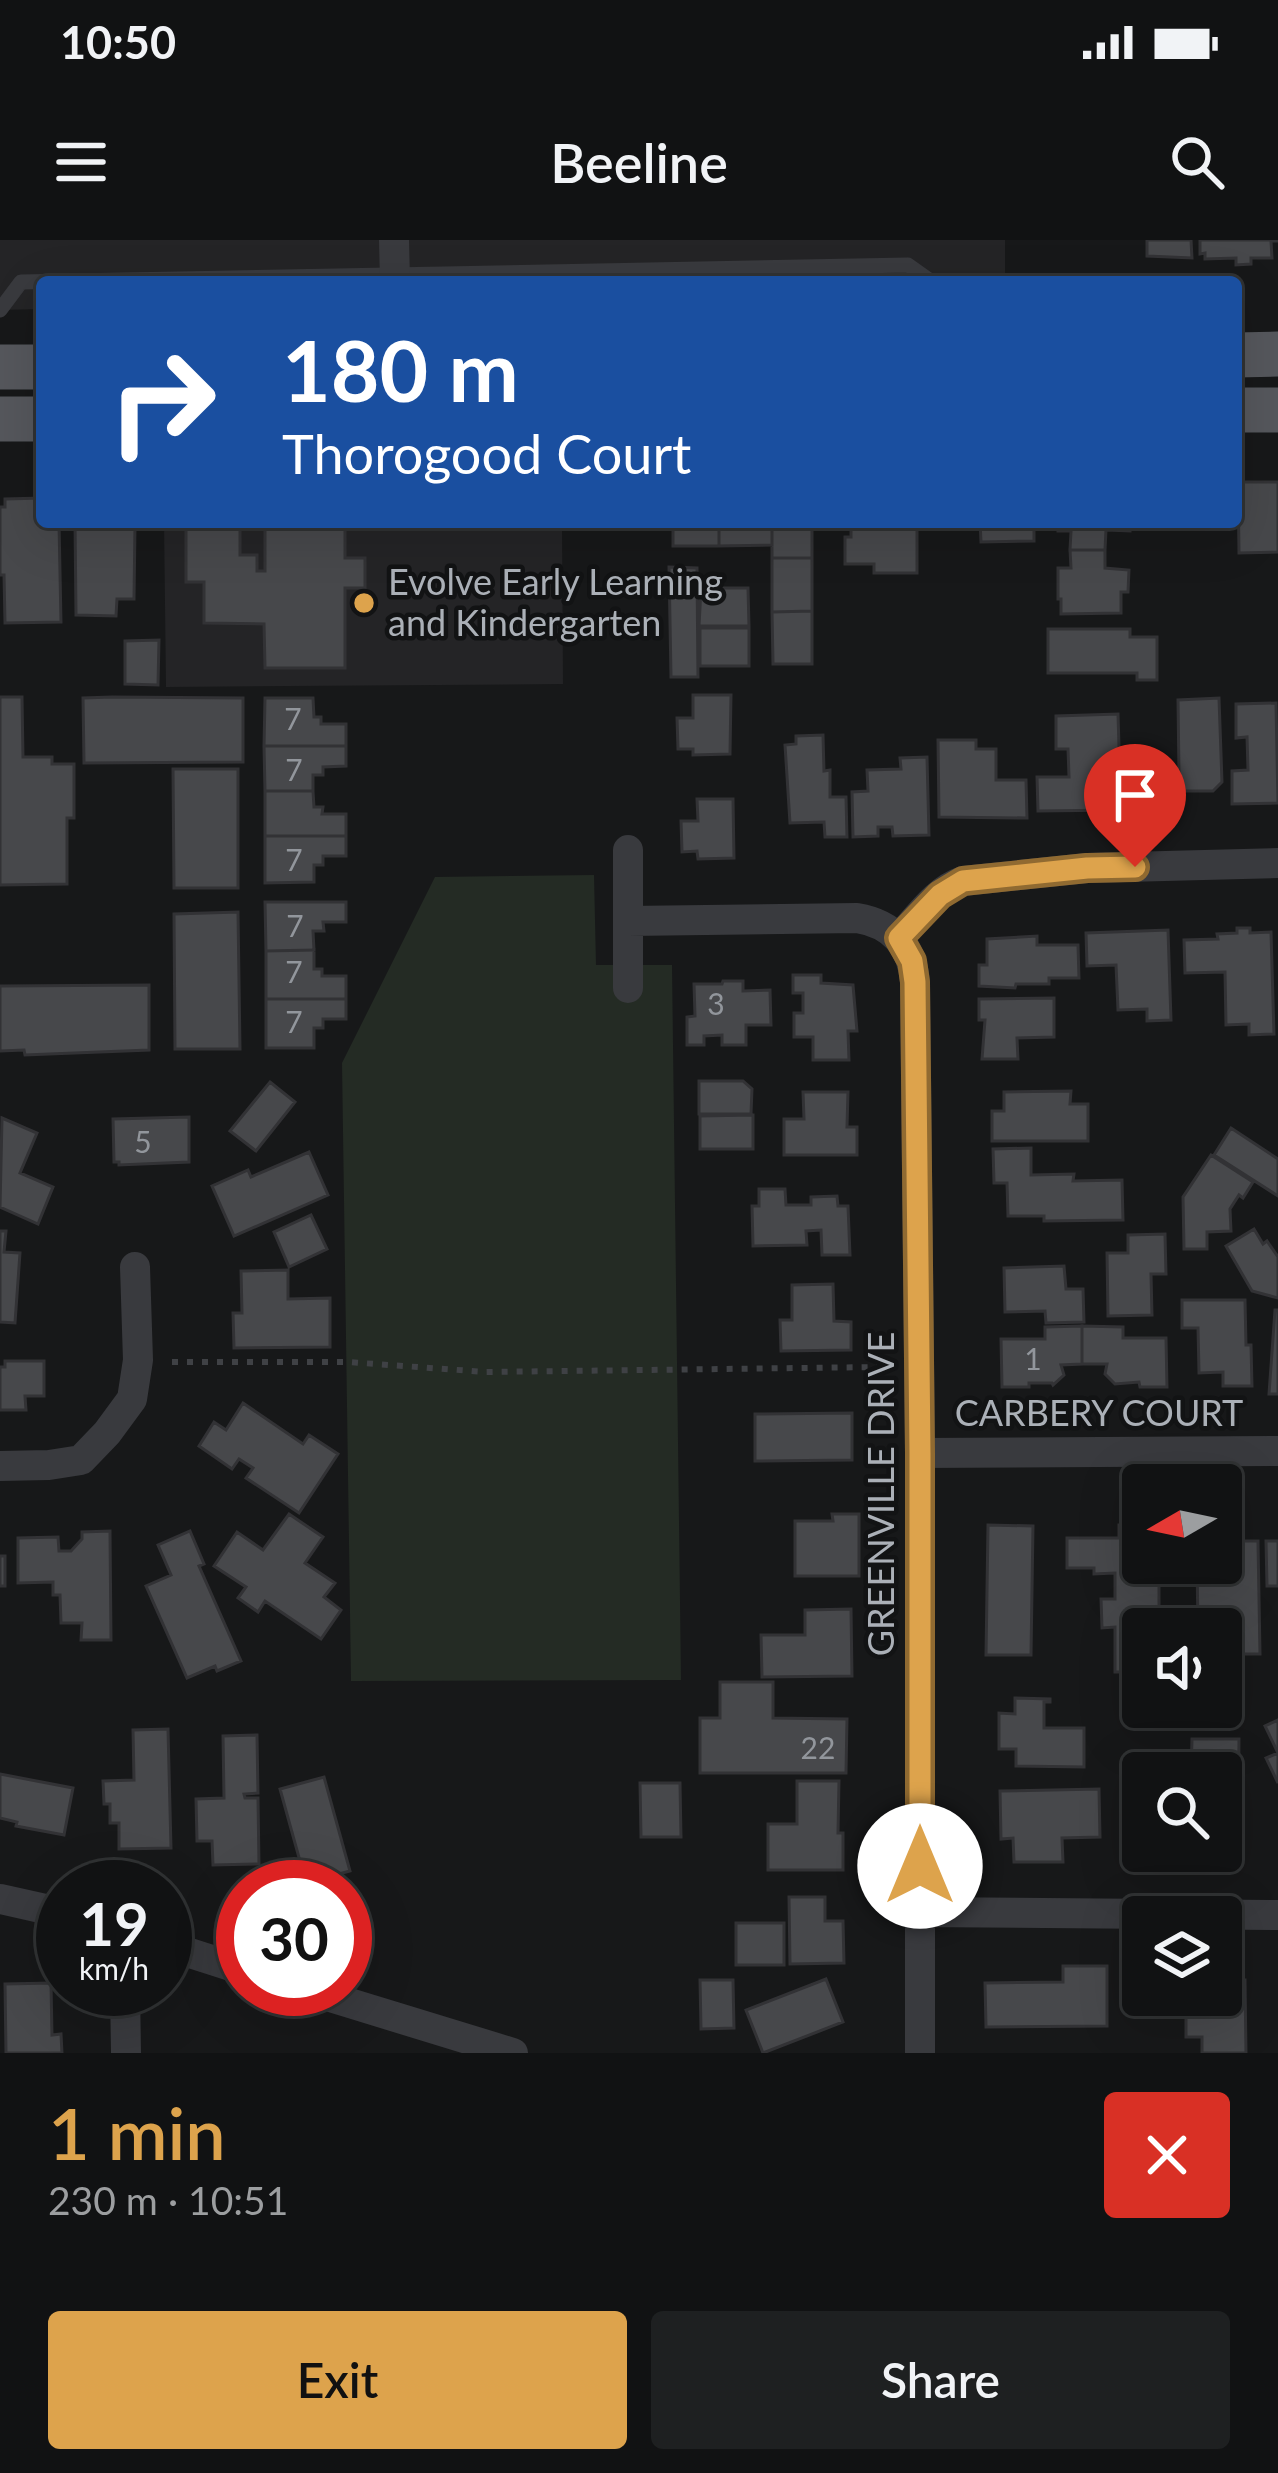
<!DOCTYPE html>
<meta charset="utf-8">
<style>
:root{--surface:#111213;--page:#1e2021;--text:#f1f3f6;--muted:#9c9ea0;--line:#303233;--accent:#dda34c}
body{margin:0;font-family:Lato,sans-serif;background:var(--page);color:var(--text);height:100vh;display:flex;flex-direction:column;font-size:45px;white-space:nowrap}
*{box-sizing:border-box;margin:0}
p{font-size:39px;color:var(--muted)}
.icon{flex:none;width:66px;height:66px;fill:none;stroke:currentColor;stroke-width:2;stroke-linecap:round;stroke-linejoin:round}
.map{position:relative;height:1813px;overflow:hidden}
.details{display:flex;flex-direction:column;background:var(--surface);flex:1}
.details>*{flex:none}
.hud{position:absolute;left:36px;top:36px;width:1206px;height:252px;border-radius:12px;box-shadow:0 12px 48px #0002,0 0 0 3px var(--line);background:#1a4fa0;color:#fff;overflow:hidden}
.needle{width:78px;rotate:261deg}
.controls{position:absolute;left:1122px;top:1224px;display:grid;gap:24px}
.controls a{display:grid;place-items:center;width:120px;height:120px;border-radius:12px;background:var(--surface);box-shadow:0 12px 48px #0002,0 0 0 3px var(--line);font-size:60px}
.speed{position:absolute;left:36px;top:1620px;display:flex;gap:24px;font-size:60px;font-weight:700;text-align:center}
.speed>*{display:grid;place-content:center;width:156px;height:156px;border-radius:50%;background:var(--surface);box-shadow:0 12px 48px #0002,0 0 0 3px var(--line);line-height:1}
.speed small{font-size:30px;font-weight:400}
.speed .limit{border:18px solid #d22;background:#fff;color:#111}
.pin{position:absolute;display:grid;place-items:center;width:102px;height:102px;color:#fff;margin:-123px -51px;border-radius:50% 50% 50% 0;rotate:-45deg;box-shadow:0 0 12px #0007}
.pin .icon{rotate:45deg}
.me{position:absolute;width:132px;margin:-66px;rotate:0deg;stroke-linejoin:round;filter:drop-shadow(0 0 9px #0008)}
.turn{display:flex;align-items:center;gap:42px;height:252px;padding:0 48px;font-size:54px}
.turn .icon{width:156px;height:156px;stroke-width:2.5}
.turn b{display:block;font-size:84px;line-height:102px}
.round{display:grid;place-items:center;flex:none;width:126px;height:126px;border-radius:12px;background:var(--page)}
.summary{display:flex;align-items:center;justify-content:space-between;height:204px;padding:0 48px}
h1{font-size:72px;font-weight:600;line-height:90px;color:var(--accent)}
.action{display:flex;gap:24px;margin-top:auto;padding:24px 48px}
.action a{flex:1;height:138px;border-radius:12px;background:var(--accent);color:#111;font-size:48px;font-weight:600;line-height:138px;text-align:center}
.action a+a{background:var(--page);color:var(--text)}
.status{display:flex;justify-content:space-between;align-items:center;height:84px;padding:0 60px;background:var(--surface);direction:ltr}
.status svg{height:33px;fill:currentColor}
header{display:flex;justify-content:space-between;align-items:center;height:156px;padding:0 48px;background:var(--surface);font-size:54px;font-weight:600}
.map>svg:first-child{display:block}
.built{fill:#242426}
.green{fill:#242b24}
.building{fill:#47484b;stroke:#323235;stroke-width:3}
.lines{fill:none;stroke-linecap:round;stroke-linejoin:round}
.path{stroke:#3f4145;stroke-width:6;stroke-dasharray:6 9;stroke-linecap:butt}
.service{stroke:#393a3e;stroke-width:15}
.minor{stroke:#393a3e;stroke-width:30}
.primary{stroke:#55575c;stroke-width:45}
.route-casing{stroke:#906a31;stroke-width:30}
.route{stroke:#dda34c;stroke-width:21}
.poi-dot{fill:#dda34c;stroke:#121314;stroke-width:4.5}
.labels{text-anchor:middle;stroke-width:9;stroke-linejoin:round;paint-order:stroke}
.number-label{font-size:30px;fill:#92969c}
.poi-label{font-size:36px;fill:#abb0b7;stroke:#121314;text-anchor:start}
.street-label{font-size:36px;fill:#abb0b7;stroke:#121314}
</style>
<div class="status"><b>10:50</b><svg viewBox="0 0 49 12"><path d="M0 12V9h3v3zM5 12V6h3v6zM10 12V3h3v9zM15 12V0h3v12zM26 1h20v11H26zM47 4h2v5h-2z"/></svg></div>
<header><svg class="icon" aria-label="menu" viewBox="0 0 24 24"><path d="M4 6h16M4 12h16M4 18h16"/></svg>Beeline<svg class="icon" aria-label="search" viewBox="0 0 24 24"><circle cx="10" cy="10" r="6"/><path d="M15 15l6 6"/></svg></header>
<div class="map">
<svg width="1278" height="1813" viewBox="0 0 1278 1813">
<rect width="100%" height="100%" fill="#171819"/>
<!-- built -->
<path class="built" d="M0,0H1005V42H42V69L0,70Z
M164,282H562L563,444L166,447Z"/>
<!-- green -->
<path class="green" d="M594,635L596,725H672L681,1440L351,1441L342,823L435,637Z"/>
<!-- building -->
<path class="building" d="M1147,0H1191L1192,18L1147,16Z
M1200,0H1278V1H1271L1272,18H1251V24L1236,25V18L1205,19V13L1200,14Z
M1238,242H1278V312L1239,313Z
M42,258V282H59L61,382L5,383L4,335H0V267H5V259Z
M75,282H108V286L135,287L134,359H117L116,376L76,375Z
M186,282H240V315H257V331H265V282H345V318H365V348H345V428H265L264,384L204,383V342H186Z
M673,282H719V306H673Z
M719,282H772V305L719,306Z
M772,282H812V318H772Z
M851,282H917V333H874V324H845V297H851Z
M980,282H1034V301L981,302Z
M1058,282H1130V291L1106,290L1105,310H1070L1071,291H1058Z
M1070,310H1105V328L1129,330L1128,352H1121V373L1061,374V359H1058V328H1071Z
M772,318H812V371L772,372Z
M669,327L697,328L698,437H671Z
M701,348H748L749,386H699Z
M812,371V424H773L772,372Z
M700,388H749V426H700Z
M1048,389H1130V397H1157V440H1137V433H1048Z
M159,400L158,445L125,444V401Z
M693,455H731L730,514L693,515V509H678L677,478H693Z
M0,457H22L23,517H52V524H74V578H67V644L0,645Z
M112,457L243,458V522L84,523L83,458Z
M265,458H313L314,477H321V484H346V506H264Z
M1219,458L1222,542L1213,551H1182V568L1150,569L1149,536H1179L1178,460Z
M1276,463L1278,563L1232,564V531L1248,530L1247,497L1236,498V464Z
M1118,474L1121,570L1038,571L1037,537H1069L1068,509H1056V476Z
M823,495L824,531L830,530V557H846L847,597H825L824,582L790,583L785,505L796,504V496Z
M938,500H976V509H996V540H1026L1027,578L939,577Z
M264,506H346V526L323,527V535H313V551H265Z
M927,517L929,595L893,596L892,587H878V596L853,597L852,552L868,551L867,530L901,529L900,518Z
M173,529H238V648H174Z
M265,551H313L314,567H323L322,574H346V596H265Z
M697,559H733L734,618L698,619L697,611L682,612L681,581H698Z
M265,596H346V616H323V625H314V642L265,643Z
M265,662H346V682H323L324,691H313L314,710L266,711Z
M238,672L240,809H175L174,674Z
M1237,688H1250V693L1271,692L1274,794L1249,795V784L1226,785L1225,732L1185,733L1184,700L1218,699L1217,694L1237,693Z
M1168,690L1171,780L1147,781V769L1118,770L1116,725L1087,726L1086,693Z
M1037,696V705H1078L1079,738H1049V744H1016L1015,748L979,746V725H987V699Z
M314,710V729H322V736H346V759H266V711Z
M793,735H821V743L853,745L857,791H848L849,820H813V797H794V773H803V753H793Z
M723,741H743V751L770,750L771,785H746V805H722V795L704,796V805H687V777L695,776L694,744H722Z
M149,745V810L25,815L24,810L0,811V746Z
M1054,758V797L1017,798L1018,819H982L985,780H979V759Z
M266,759H346V779H323V788H314V808H266Z
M699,841H743L752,849L751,874H699Z
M270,842L295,862L256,911L230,891Z
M1071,851L1070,864H1088V901H992V871H1004V852Z
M803,852H848L847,887H857V915H784V879H804Z
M753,875V909H700V876Z
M189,877V922L119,925V922H114L113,879Z
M2,878L37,893L20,933L53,947L38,984L0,967Z
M1231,888L1278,919V956L1214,915Z
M1031,908V935L1074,934L1073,941L1122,940L1123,980L1044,981V976H1008L1007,943H994L993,909Z
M309,912L328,955L234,996L212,946L248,930L251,937Z
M1211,915L1253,942L1243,958L1239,955L1230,969L1231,991L1207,992V1009H1184L1183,957Z
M759,949H785L786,965H811V957L837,956L838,966H848L850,1015H822L821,990L806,991L807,1005L753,1006L752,966H759Z
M311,975L327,1009L289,1027L274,992Z
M1254,989L1263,1004L1267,1001L1278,1017V1058L1252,1051L1226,1006Z
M0,991H6L4,1012L20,1013L15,1083L0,1082Z
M1165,994L1166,1034H1151L1152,1075L1108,1076L1107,1013H1128V995Z
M1064,1026L1066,1049H1083L1084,1082L1046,1083L1045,1071L1005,1072L1004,1028Z
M288,1030V1059L330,1058V1107L234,1108L233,1073H242L241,1031Z
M833,1044L834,1081L851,1082V1110L781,1111L780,1080H792V1045Z
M1182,1060H1245L1246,1105H1251L1252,1146H1223V1132L1199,1133L1198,1088H1182Z
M1275,1070H1278V1154H1269Z
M1082,1086L1123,1087V1098H1166L1167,1147H1140L1139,1142L1115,1144L1105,1134L1107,1124H1082Z
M1082,1086V1124L1061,1125L1064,1135L1053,1145L1052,1143H1029V1147H1002L1001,1099H1045V1087Z
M5,1121H44V1156H25L26,1170H0V1127H5Z
M243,1163L303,1204L309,1195L338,1214L299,1273L246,1238L253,1228L239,1219L232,1229L199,1206L214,1182L226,1190Z
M852,1173V1220L755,1221V1174Z
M289,1274L323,1297L305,1323L335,1343L324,1357L341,1370L321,1399L265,1361L258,1372L238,1358L246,1347L214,1326L237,1292L263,1310Z
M832,1274H859V1336H795V1281H833Z
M988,1285L1033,1286L1031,1415H986Z
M1119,1285H1143V1323H1159V1389H1143V1432H1115V1387L1102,1388L1101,1359H1115V1333L1094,1334V1328H1067V1298H1119Z
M110,1291L111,1400H81L82,1383H61L60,1355H53V1342L18,1343V1298L58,1297L59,1311H71L82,1299V1292Z
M190,1291L204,1324L199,1326L241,1421L217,1431L215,1426L187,1438L146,1346L171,1335L158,1305Z
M1221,1301H1258L1260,1414H1221V1389H1198L1197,1325H1167V1323H1221Z
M1266,1301H1278V1346H1267Z
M0,1316H5V1346H0Z
M851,1369L852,1436L762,1437L761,1395H805V1370Z
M720,1442H773V1478L847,1479L846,1533H700V1478H720Z
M1015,1458L1050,1459V1462H1044V1488H1084V1527L1016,1526V1509H999V1473L1015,1474Z
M1278,1480V1543L1266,1518L1278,1513L1265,1486Z
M168,1489L171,1608L119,1609V1583H110V1564H104L103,1541L134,1540L133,1490Z
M257,1495L258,1553L244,1554L245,1558H258L259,1624L213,1625L212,1601H197L196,1559L224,1558L223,1496Z
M1192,1499H1239L1238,1601H1221V1533H1162L1191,1531Z
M0,1534L73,1548L64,1595L16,1586L17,1582L0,1578Z
M324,1537L350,1631L306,1643L280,1549Z
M797,1541H839L838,1593H843V1630H768V1584H797Z
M640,1543H680L681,1597H641Z
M1099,1549L1100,1597L1062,1598L1063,1622H1014L1013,1598L1001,1599L1000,1551Z
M789,1657H825V1681H843L844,1723L790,1724Z
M736,1683H784V1725H736Z
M1063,1726H1107V1786L986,1787L985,1743L1063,1742Z
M826,1739L843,1782L763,1813L746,1770Z
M700,1740H733L734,1788L701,1789Z
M1221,1740H1245L1246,1813H1202V1797H1186V1771L1200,1770V1755H1221Z
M51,1743L52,1795L61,1794L62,1813H6L5,1744Z"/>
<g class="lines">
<!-- path -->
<path class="path" d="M172,1122H348L486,1132L879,1127"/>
<!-- service -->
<path class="service" d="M0,70L21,42L908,25L932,42"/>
<!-- minor -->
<path class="minor" d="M394,0L395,42
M628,610V748
M628,681L857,678C893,684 912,706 915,742L920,1213V1813
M899,698C918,678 936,650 963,641L1087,628L1278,623
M920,1213L1278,1211
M0,1226L49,1225L81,1220L107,1193L132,1159L138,1120L135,1027
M0,1659L63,1673
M920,1672L1278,1675
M165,1705L243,1730
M125,1749L126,1813
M304,1749L513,1813"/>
<!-- primary -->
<path class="primary" d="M1236,115L1278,114
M0,127H42
M1236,170H1278
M0,179H42"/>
</g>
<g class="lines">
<defs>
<path id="route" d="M920,1626V1213L915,742L912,721L899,698L940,655L963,641L1087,628L1135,627"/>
</defs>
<!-- route casing -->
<use href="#route" class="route-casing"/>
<!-- route -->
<use href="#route" class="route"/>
</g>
<!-- markers -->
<circle class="poi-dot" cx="364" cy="363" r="12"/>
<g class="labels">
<!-- number labels -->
<g class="number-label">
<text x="293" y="490">7</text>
<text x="294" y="541">7</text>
<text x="294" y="631">7</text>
<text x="295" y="697">7</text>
<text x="294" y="743">7</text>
<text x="716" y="775">3</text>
<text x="294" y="793">7</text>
<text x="143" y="913">5</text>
<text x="1033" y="1130">1</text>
<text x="818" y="1519">22</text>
</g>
<!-- poi labels -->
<g class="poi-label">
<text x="388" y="355">Evolve Early Learning<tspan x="388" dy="41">and Kindergarten</tspan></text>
</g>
<!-- street labels -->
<g class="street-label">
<text x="1099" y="1186">CARBERY COURT</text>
<text transform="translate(881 1254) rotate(-90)" y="13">GREENVILLE DRIVE</text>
</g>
</g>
</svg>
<div class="controls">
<a><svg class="needle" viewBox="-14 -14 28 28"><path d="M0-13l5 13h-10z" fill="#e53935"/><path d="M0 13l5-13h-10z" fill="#9c9ea0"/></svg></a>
<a><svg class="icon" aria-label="sound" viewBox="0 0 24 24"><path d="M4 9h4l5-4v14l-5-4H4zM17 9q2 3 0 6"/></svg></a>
<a><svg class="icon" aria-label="search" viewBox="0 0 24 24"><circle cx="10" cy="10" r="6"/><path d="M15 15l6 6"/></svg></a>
<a><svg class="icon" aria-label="layers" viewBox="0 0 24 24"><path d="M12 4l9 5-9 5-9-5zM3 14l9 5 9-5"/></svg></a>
</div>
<div class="speed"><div>19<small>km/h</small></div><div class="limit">30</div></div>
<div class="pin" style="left:1135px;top:627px;background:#d93025"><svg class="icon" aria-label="arrive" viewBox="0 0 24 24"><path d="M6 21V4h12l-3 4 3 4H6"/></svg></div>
<svg class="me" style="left:920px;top:1626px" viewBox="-20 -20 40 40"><circle r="19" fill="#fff"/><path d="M0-13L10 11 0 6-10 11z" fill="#dda34c"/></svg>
<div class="hud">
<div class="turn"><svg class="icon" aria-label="right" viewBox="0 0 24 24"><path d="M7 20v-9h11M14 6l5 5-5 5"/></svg><div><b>180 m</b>Thorogood Court</div></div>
</div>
</div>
<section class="details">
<div class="summary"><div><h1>1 min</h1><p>230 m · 10:51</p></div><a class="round" style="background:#d93025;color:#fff"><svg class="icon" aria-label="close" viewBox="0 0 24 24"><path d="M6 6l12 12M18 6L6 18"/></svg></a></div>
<div class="action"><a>Exit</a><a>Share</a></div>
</section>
